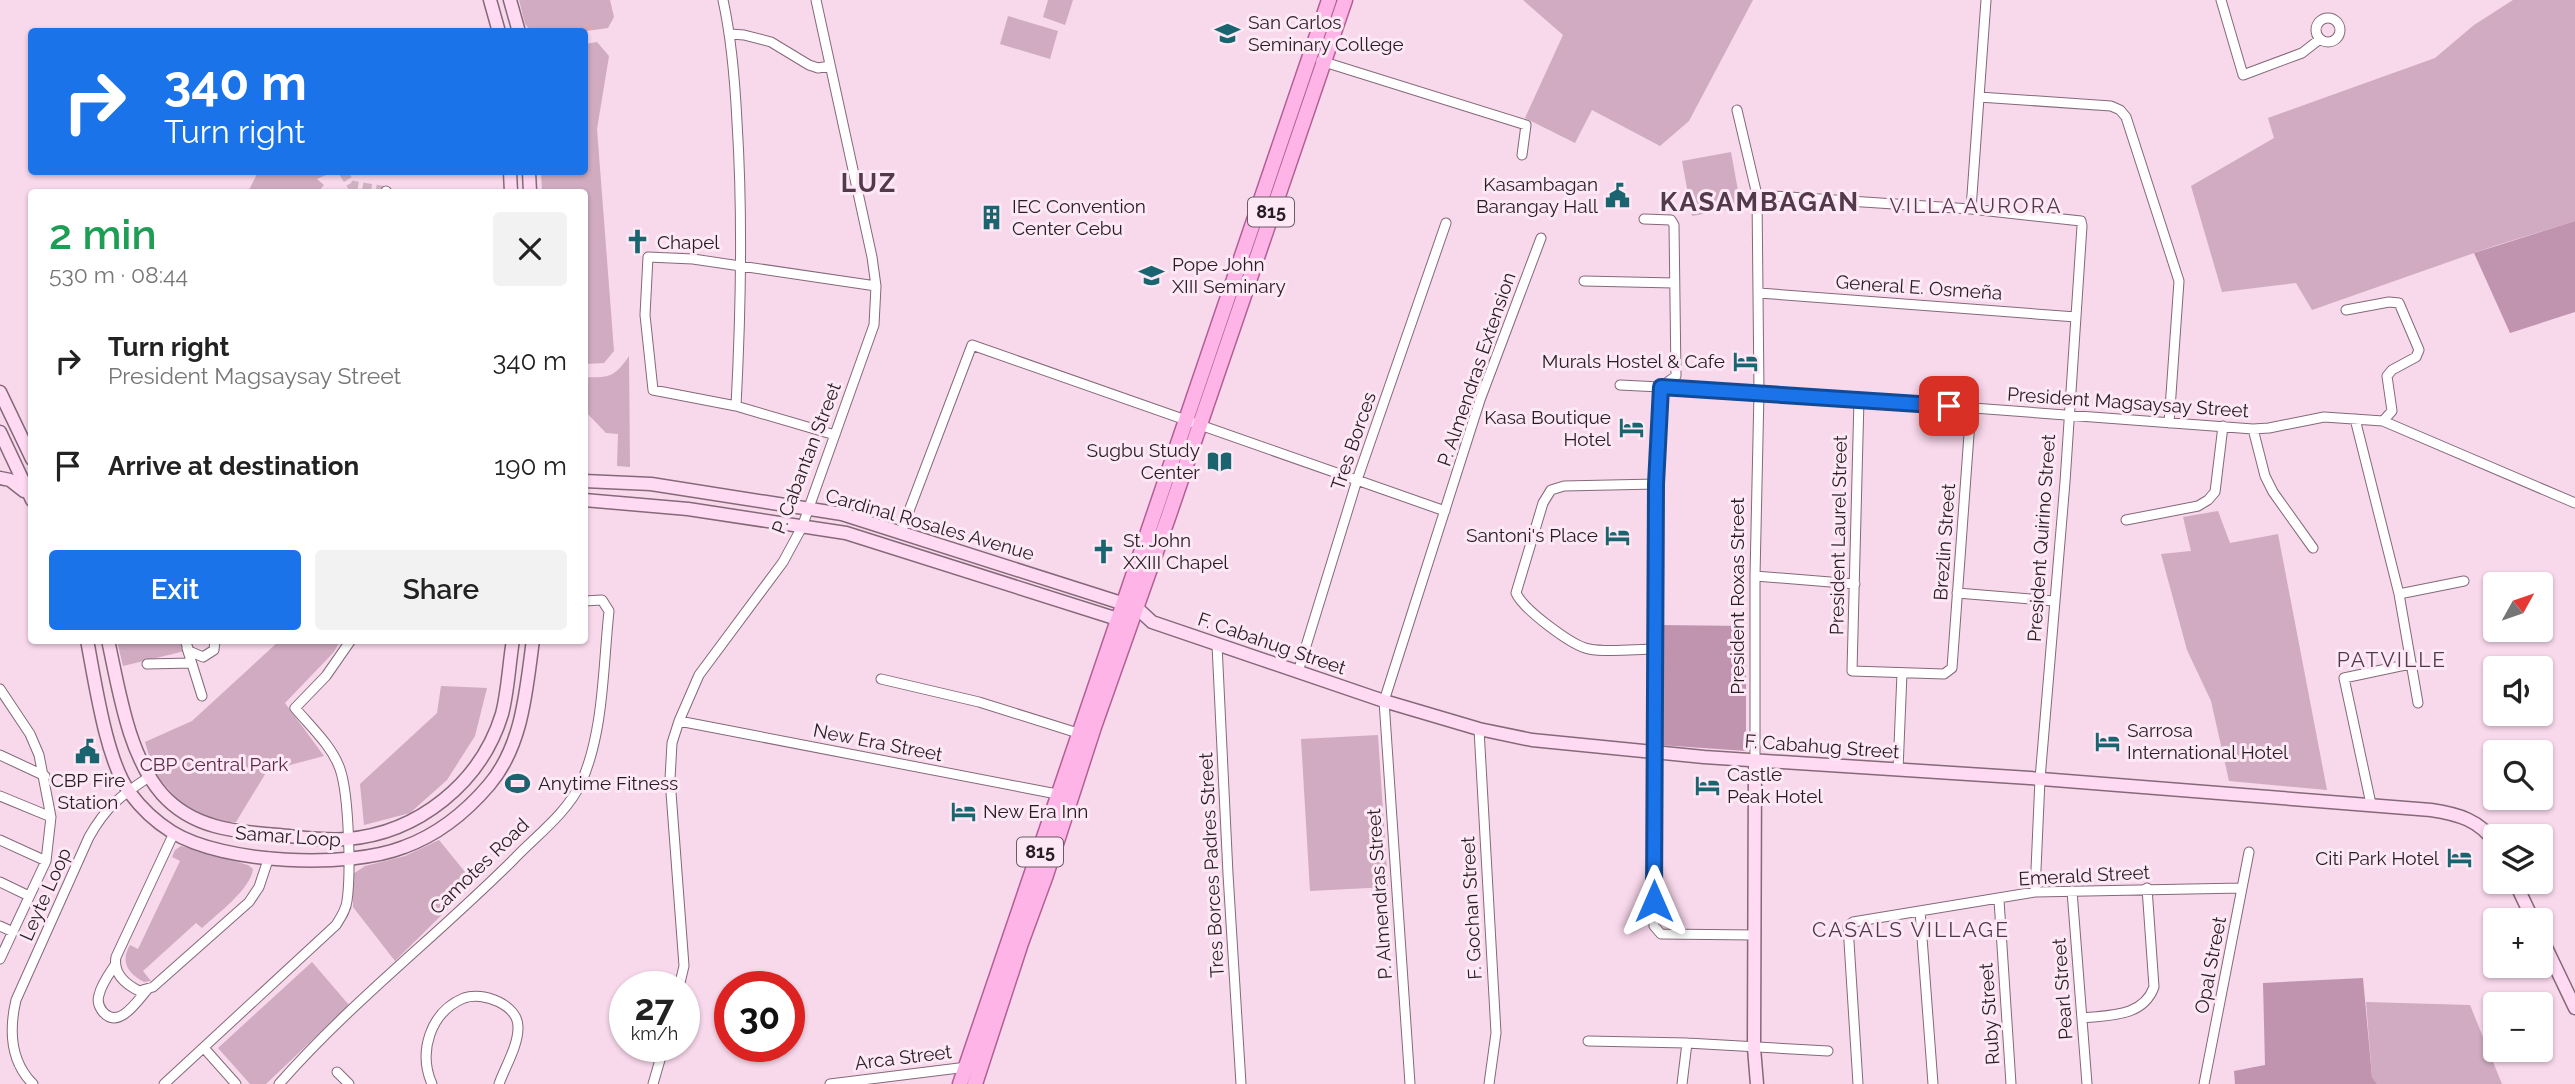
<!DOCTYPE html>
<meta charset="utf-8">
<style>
:root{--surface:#fff;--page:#f2f2f2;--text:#222;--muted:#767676;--accent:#1a73e8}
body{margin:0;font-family:Raleway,sans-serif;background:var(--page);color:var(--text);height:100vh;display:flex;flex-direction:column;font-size:26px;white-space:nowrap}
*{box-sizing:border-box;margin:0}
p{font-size:23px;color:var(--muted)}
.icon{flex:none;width:38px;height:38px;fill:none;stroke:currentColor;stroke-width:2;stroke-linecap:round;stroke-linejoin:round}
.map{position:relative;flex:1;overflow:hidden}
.sheet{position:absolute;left:28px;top:189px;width:560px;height:455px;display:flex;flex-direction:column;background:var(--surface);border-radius:7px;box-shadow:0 2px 5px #0004}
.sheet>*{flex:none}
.top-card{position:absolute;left:28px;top:28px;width:560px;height:147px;border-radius:7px;box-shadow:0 2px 5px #0004;background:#1a73e8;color:#fff;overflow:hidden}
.needle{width:46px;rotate:50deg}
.controls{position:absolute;left:2483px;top:572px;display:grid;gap:14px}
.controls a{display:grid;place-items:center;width:70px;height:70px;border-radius:7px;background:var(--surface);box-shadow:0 2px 5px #0004;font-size:35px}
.speed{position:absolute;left:609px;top:971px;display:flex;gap:14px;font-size:35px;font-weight:700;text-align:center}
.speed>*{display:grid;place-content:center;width:91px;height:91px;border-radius:50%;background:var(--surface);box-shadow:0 2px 5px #0004;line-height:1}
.speed small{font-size:18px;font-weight:400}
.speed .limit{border:10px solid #d22;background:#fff;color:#111}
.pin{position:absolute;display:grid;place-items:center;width:60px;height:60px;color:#fff;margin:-30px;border-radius:14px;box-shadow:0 4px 10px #0006}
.me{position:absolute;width:77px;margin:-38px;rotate:0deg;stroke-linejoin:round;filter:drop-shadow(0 0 5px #0008)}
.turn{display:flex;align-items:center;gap:24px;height:147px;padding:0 21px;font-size:32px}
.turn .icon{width:91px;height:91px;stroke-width:2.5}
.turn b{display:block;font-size:49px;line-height:60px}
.round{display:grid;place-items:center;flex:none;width:74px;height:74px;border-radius:7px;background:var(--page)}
.summary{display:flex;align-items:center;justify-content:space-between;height:119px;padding:0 21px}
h1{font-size:42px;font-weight:600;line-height:52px;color:#1e9e55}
.action{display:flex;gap:14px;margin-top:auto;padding:14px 21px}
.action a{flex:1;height:80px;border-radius:7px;background:var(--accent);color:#fff;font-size:28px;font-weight:600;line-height:80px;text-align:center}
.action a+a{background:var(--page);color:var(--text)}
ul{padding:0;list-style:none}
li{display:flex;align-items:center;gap:21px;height:105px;padding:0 21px}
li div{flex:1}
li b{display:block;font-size:26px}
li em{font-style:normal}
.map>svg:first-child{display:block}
.green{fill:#d0abc1}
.forest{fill:#c093af}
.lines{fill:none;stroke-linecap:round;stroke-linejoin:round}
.street-tunnel{stroke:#cfb3c3;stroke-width:9;stroke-dasharray:9 4.5;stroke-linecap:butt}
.street-casing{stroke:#846979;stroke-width:11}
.secondary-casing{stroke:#846979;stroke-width:15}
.primary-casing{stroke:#b35f97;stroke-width:17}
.street{stroke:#fff;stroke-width:9}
.secondary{stroke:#ffdaf2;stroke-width:12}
.primary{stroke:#feb4e6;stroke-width:14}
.route-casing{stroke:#114b97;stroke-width:18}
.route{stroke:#1a73e8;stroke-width:12}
.labels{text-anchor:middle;stroke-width:6;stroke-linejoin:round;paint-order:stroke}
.shield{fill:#fde9f5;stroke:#695a63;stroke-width:2}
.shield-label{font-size:18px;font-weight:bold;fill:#291d24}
.poi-label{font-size:19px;fill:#291d24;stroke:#fde9f5;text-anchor:start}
.street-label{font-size:19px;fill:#291d24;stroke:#fde9f5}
.park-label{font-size:19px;fill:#5e274c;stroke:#fde9f5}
.neighbourhood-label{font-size:21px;letter-spacing:2px;fill:#533a4a;stroke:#fde9f5}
.district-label{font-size:26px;font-weight:bold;letter-spacing:2px;fill:#533a4a;stroke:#fde9f5}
</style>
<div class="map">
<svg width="2575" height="1084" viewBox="0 0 2575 1084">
<rect width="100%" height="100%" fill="#f8d8eb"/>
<!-- green -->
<path class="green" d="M519,0H610L614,17L608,28L579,32L531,31L525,24Z
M1048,0H1073L1065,25L1043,17Z
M1523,0H1753L1689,121L1660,146L1592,110L1575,143L1525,118L1563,35Z
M2513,0H2575V221L2494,246L2312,310L2296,283L2222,292L2191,186L2274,138L2268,118L2435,58L2474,25Z
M1008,16L1058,31L1050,59L1000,44Z
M597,42L609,56L597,129L614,351L604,363L585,364L584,192H542L541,172H584L585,44Z
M1731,152L1741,207L1692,216L1682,161Z
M258,172H324L326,175L317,179L324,185L319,191L321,192H248Z
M629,356L630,467L617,466L618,434L606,433L584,410L585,377C609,378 615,377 629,356Z
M2218,511L2230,543L2278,534L2327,790L2229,781L2211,701L2187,650L2161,554L2191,551L2183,517Z
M117,641H183L185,651L123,666Z
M279,641H340L334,652L285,703L324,756L267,771L236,822H214L179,801L154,773L145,742L192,721Z
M441,686L487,688L475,736L447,780L410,813L364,825L360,784L437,713Z
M1378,735L1388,887L1310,891L1301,739Z
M439,840L474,883L395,961L353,907V874L365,866L405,856Z
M181,846L248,865L253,869C251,889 216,915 202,928L196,923L143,971L151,981L144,982C128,974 120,962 130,945L138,949L180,861L172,857L175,850Z
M312,962L349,1005L266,1084H250L218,1048Z
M2366,1002L2470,1005L2502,1084H2377L2372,1077Z"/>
<!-- forest -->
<path class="forest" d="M2575,221V312L2510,333L2474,253Z
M1660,625L1746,626V751L1660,745Z
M2363,978L2372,1077L2377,1084H2235L2234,1071L2265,1065L2263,983Z"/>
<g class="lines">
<!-- street-tunnel -->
<path class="street-tunnel" d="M343,172L351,185L386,191"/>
<defs>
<path id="street" d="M723,0C732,41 735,81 737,122C743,217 741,311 736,406
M2221,0L2243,75L2302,53L2320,39
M2316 30a12 12 0 1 1 24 0a12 12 0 1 1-24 0Z
M731,34L744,35L771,42L809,65L818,68L830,66
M1321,61L1526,125L1522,155
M1979,97L2111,106L2120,110L2126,117L2179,281L2169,423
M1737,110L1757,195L1759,392L1755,576V760
M386,191L387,192
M1757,195L1971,209L2081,221L2082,226L2065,482L2040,779L2035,892
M1971,209L1986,0
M1644,219L1671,220L1674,225L1676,376L1661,387L1656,484L1654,926L1661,934L1754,935
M1584,281L1674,283
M1759,293L2076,317
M2346,310L2389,302L2399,303L2419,350L2416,357L2392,370L2387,376L2392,411L2383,421
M1620,385L1759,392L2253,429L2269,428L2324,417L2383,421L2575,503
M1859,399L1852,671L1944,674L1952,668L1971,407
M2355,419L2399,594L2418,703
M2253,429L2265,476L2273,492L2313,548
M835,435L736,406L653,390L645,315L648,257L693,259L876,286
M2126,520L2198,506L2208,500L2215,492L2223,426
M901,532L972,345L1445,511
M1755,576L1855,584
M1957,593L2054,601
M2399,594L2464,581
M185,640L189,651L203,657L214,650L215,640
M1217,645L1228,874L1241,1084
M187,648L202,696
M1656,649C1636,649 1608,653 1589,649C1572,646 1523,609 1516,593L1543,503L1551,490L1564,486L1656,484
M147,664L191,663
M1298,672L1357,480L1446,223
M881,679L979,702L1081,734
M0,689L30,734L39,755L51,817L46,861L0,959
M679,721L1062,795
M1479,729L1496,1033L1489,1084
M0,755L45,776
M1898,770L1902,673
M0,796L51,817
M2371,804L2344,678L2410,664
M174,833L116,957C113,973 125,984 139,991L153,987L249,902L259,887L269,857
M0,840L46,861
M0,882L29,896
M2072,891L2087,1084
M1999,900L2011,1084
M1920,911L1933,1084
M0,926L13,932
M115,965C109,974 101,985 99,995C97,1001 99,1007 103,1012C119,1030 137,1001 147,990
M679,987L684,966L670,779L672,743L679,721L699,675L783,562L802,527L874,325L876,286L872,257L816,0
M2082,1018C2110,1015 2143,1017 2154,987L2147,888
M1588,1041L1687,1043L1828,1051
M204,1048L236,1084
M337,1072L349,1084
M33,1084C10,1061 9,1030 16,1000L89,837C106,807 120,796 149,777
M164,1084L336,925C341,917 346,910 347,901C351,873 349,795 340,769C332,746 311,727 295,708L326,676L351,640
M279,1084C351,1002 437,936 514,859C536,836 567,813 581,783C604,732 603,666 609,611L602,600L584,601
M432,1084C418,1052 430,1012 464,998C483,991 519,1005 518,1028C518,1046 505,1067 499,1084
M653,1084L664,1046
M830,1084L967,1067
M1410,1084L1384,701L1480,400L1541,238
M1682,1084L1687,1043
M1858,1084L1848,926L1853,922L2035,892L2242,888
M2204,1084L2249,852"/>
<path id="secondary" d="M490,0L499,32
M510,0L519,32
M510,172L511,192
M529,172L530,192
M0,392L32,459
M0,432L32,500
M0,478L10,480L24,491
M584,481L651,484L842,514L1137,608L1152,622L1384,701L1479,729L1532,740L1704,757L2030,778L2431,810C2458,814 2480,820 2496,844
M584,500L688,509L846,533L1127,622
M87,640C95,681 106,761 130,793C141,808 156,822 172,832C224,864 348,869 404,847C437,835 466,812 489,785C523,745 526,690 533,640
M108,640C119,690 128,755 162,794C192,828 235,832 278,835C300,837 324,841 347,839C418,833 481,783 502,714C508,691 509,664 513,640
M1755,760L1754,1048L1757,1084
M2515,882L2533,920
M2541,937L2575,1008"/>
<path id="primary" d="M960,1084L1329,0
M975,1084L1021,943L1046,875L1094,727L1168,518L1345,0"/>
</defs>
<!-- street casing -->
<use href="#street" class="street-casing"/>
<!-- secondary casing -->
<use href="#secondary" class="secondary-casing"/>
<!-- primary casing -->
<use href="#primary" class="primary-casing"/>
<!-- street -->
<use href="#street" class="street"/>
<!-- secondary -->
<use href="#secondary" class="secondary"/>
<!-- primary -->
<use href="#primary" class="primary"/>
</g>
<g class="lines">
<defs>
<path id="route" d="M1654,901L1656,484L1661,387L1949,406"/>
</defs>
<!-- route casing -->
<use href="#route" class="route-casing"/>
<!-- route -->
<use href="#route" class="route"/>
</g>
<!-- icons -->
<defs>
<symbol id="university-bare" viewBox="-9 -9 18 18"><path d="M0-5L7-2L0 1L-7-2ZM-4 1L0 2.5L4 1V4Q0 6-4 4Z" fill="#19646f" stroke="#fde9f5" stroke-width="2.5" paint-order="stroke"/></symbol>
<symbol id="civic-bare" viewBox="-9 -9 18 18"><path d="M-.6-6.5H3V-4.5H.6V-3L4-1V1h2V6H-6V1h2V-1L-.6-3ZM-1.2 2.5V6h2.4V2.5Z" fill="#19646f" stroke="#fde9f5" stroke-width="2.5" paint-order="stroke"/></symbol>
<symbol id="building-bare" viewBox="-9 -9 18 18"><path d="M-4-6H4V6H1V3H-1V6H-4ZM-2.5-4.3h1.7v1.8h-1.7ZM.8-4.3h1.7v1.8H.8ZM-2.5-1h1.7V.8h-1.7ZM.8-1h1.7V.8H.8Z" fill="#19646f" stroke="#fde9f5" stroke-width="2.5" paint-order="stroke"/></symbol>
<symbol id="church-bare" viewBox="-9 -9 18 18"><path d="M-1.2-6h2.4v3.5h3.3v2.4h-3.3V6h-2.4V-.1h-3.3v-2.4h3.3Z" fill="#19646f" stroke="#fde9f5" stroke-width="2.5" paint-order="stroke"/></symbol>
<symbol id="hotel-bare" viewBox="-9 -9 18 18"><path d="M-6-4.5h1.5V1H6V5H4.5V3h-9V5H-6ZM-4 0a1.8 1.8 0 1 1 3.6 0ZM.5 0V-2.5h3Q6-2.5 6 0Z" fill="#19646f" stroke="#fde9f5" stroke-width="2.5" paint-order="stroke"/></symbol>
<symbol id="library-bare" viewBox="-9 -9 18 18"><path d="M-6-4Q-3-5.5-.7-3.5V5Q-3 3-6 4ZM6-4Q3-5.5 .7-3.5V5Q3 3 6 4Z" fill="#19646f" stroke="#fde9f5" stroke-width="2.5" paint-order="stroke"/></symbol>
<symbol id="stadium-bare" viewBox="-9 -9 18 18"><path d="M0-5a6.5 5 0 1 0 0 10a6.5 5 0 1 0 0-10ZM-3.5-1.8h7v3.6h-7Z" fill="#19646f" stroke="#fde9f5" stroke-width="2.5" paint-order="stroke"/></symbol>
</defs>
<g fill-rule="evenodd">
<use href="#university-bare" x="1210" y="16" width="35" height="35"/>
<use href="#civic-bare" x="1600" y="178" width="35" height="35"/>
<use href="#building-bare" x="974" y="200" width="35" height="35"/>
<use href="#church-bare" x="620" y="224" width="35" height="35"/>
<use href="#university-bare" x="1134" y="258" width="35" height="35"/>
<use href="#hotel-bare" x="1728" y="344" width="35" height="35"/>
<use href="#hotel-bare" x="1614" y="410" width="35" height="35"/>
<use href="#library-bare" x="1202" y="444" width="35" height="35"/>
<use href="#hotel-bare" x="1600" y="518" width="35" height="35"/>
<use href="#church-bare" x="1086" y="534" width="35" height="35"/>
<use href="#hotel-bare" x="2090" y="724" width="35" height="35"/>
<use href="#civic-bare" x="70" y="734" width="35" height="35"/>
<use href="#stadium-bare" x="500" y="766" width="35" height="35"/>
<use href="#hotel-bare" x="1690" y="768" width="35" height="35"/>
<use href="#hotel-bare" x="946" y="794" width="35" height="35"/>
<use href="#hotel-bare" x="2442" y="840" width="35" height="35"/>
</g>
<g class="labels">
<!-- shield labels -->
<g class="shield">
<rect x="1248" y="197.5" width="46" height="29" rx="5"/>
<rect x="1017" y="837.5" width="46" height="29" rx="5"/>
</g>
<g class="shield-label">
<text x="1271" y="218">815</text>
<text x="1040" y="858">815</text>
</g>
<!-- poi labels -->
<g class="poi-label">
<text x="1248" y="29">San Carlos<tspan x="1248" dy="22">Seminary College</tspan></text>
<text x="1598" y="191" text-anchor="end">Kasambagan<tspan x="1598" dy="22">Barangay Hall</tspan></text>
<text x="1012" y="213">IEC Convention<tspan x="1012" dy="22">Center Cebu</tspan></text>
<text x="657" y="249">Chapel</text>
<text x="1172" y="271">Pope John<tspan x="1172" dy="22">XIII Seminary</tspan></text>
<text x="1725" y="368" text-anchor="end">Murals Hostel &amp; Cafe</text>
<text x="1611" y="424" text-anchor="end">Kasa Boutique<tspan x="1611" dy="22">Hotel</tspan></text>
<text x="1200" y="457" text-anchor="end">Sugbu Study<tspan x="1200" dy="22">Center</tspan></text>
<text x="1598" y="542" text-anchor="end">Santoni's Place</text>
<text x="1123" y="547">St. John<tspan x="1123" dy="22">XXIII Chapel</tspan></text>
<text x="2127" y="737">Sarrosa<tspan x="2127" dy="22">International Hotel</tspan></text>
<text x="1727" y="781">Castle<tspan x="1727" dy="22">Peak Hotel</tspan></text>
<text x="88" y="787" text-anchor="middle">CBP Fire<tspan x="88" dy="22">Station</tspan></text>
<text x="538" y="790">Anytime Fitness</text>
<text x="983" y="818">New Era Inn</text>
<text x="2439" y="865" text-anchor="end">Citi Park Hotel</text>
</g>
<!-- street labels -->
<g class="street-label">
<text transform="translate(1919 287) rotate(4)" y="7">General E. Osmeña</text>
<text transform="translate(1476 369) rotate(-71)" y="7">P. Almendras Extension</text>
<text transform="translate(2128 402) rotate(4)" y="7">President Magsaysay Street</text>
<text transform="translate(1353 441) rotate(-71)" y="7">Tres Borces</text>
<text transform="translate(806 458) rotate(-69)" y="7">P. Cabantan Street</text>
<text transform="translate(930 524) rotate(16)" y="7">Cardinal Rosales Avenue</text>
<text transform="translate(1838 535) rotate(-89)" y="7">President Laurel Street</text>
<text transform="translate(2041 538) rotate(-86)" y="7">President Quirino Street</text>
<text transform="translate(1944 542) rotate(-86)" y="7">Brezlin Street</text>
<text transform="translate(1737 596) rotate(-90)" y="7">President Roxas Street</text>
<text transform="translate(1272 643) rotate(19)" y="7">F. Cabahug Street</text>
<text transform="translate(878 742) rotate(11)" y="7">New Era Street</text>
<text transform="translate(1822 746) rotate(4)" y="7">F. Cabahug Street</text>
<text transform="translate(288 836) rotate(4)" y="7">Samar Loop</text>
<text transform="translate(1211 865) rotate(-93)" y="7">Tres Borces Padres Street</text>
<text transform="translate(479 866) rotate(-44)" y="7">Camotes Road</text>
<text transform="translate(2084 875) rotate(-3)" y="7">Emerald Street</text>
<text transform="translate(45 894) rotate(-66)" y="7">Leyte Loop</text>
<text transform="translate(1379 894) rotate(-94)" y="7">P. Almendras Street</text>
<text transform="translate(1471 908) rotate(-93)" y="7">F. Gochan Street</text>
<text transform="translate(2210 965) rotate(-79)" y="7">Opal Street</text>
<text transform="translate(2062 989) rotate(-94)" y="7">Pearl Street</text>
<text transform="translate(1989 1014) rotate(-94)" y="7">Ruby Street</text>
<text transform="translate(903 1057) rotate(-7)" y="7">Arca Street</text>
</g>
<!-- park labels -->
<g class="park-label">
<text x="214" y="771">CBP Central Park</text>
</g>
<!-- neighbourhood labels -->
<g class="neighbourhood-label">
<text x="1976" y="213">VILLA AURORA</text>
<text x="2392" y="667">PATVILLE</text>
<text x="1911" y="937">CASALS VILLAGE</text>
</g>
<!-- district labels -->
<g class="district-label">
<text x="869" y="192">LUZ</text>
<text x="1760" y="211">KASAMBAGAN</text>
</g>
</g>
</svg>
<div class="controls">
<a><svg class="needle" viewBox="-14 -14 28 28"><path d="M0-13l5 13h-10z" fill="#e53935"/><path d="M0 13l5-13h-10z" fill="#767676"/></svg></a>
<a><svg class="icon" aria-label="sound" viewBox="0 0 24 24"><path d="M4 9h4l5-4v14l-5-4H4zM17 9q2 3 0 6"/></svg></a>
<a><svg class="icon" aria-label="search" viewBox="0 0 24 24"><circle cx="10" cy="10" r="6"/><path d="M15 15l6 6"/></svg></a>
<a><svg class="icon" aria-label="layers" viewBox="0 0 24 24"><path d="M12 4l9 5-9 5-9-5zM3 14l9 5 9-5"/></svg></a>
<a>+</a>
<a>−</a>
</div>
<div class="speed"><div>27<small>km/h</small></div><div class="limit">30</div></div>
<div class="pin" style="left:1949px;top:406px;background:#d93025"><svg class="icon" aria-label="arrive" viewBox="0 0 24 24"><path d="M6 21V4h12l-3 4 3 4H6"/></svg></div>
<svg class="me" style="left:1654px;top:901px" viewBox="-20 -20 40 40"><path d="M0-17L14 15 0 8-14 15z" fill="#1a73e8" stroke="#fff" stroke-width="4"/></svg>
<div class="top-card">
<div class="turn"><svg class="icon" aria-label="right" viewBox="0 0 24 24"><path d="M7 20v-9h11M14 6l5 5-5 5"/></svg><div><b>340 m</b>Turn right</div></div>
</div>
<section class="sheet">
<div class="summary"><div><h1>2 min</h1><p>530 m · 08:44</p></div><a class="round"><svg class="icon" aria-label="close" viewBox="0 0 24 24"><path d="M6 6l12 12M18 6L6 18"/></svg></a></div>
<ul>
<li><svg class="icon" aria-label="right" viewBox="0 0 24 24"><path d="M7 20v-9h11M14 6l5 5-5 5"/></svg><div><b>Turn right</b><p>President Magsaysay Street</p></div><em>340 m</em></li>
<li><svg class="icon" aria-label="arrive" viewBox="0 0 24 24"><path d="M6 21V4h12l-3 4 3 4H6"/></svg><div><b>Arrive at destination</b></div><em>190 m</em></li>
</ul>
<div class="action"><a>Exit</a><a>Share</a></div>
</section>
</div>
